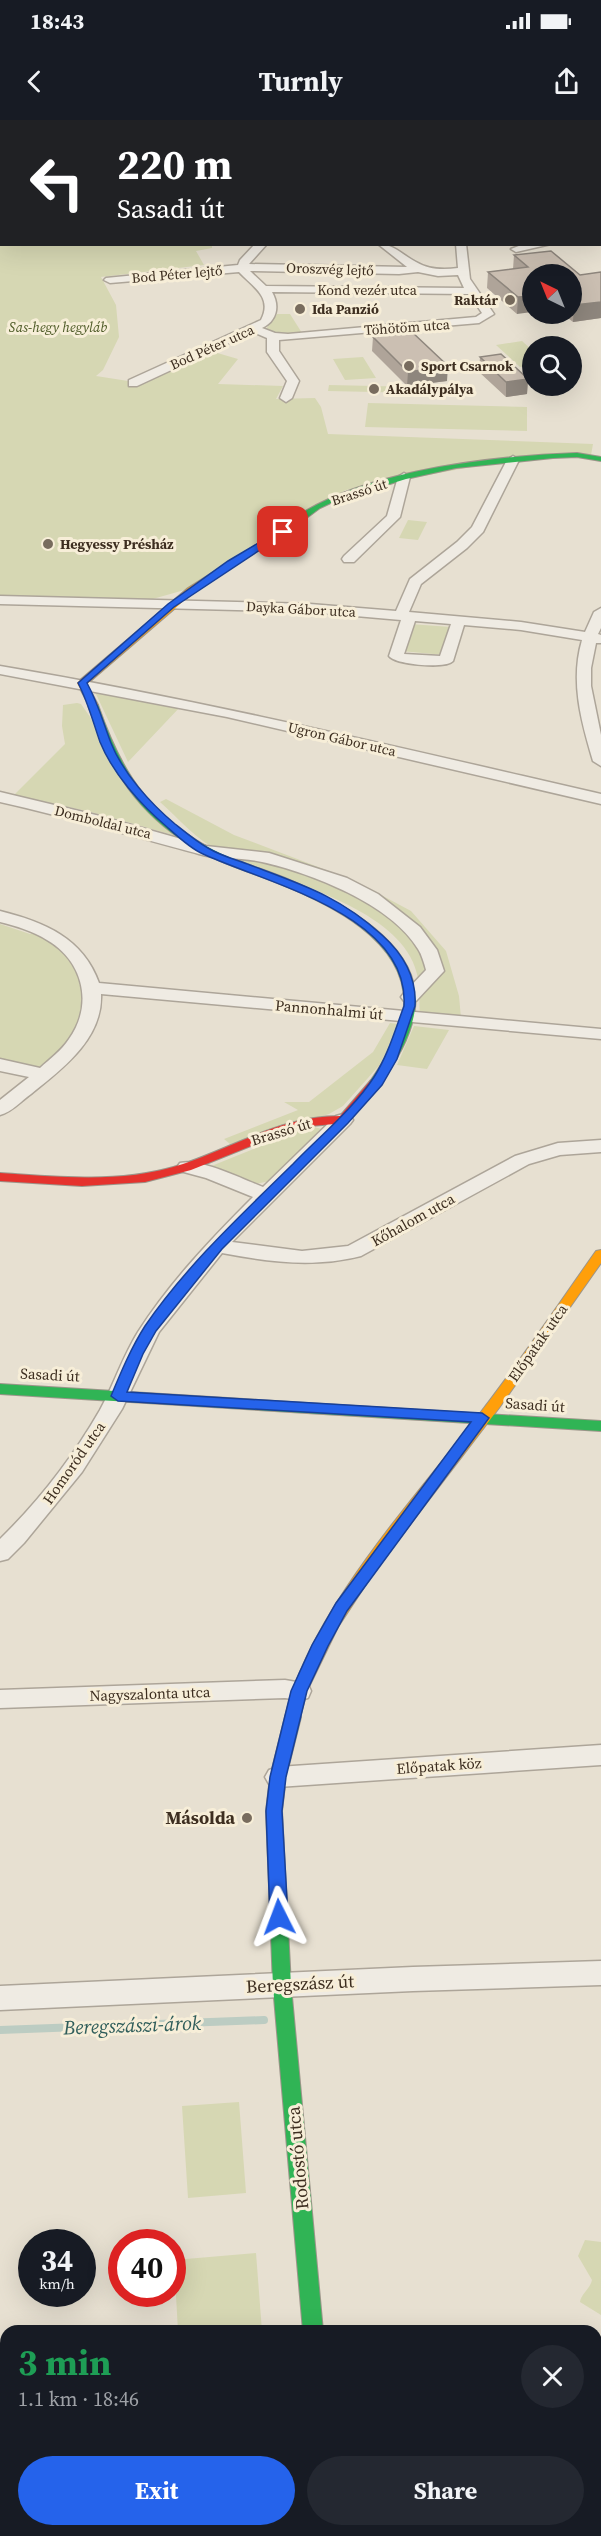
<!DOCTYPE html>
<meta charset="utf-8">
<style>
:root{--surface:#171b24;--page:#242831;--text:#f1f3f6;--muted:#9ea1a6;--accent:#2563eb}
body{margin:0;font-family:"Source Serif 4",serif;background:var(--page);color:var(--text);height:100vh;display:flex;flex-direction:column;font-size:22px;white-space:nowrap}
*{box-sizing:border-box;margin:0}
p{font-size:20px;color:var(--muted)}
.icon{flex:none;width:33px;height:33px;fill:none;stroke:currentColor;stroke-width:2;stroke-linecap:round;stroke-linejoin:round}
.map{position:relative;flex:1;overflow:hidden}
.panel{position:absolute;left:0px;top:2205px;width:602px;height:212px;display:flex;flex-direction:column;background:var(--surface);border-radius:18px 18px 0 0;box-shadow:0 6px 24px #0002}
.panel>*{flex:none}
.top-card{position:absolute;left:0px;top:0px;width:602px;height:126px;box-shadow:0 6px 24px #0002;background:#202124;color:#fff;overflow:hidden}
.needle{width:39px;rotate:317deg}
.tools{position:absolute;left:522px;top:144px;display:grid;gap:12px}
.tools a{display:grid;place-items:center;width:60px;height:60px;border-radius:50%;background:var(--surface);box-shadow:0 6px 24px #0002;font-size:30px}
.speed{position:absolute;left:18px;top:2109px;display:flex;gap:12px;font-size:30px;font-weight:700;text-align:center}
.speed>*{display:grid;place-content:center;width:78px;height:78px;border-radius:50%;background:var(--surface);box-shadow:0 6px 24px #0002;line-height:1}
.speed small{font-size:15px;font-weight:400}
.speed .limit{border:9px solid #d22;background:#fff;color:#111}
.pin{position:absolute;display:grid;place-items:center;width:51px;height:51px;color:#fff;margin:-26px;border-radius:12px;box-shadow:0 3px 9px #0006}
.me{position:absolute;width:66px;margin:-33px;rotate:357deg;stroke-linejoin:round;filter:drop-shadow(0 0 4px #0008)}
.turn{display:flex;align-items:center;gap:21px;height:126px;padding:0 18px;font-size:27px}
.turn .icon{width:78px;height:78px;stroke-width:2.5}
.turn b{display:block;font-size:42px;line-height:51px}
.round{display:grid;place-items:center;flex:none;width:63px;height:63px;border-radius:32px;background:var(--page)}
.overview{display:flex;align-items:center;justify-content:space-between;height:102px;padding:0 18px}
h1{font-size:36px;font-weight:700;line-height:45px;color:#1e9e55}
.primary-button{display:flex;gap:12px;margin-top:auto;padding:12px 18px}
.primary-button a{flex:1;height:69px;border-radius:36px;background:var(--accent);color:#fff;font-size:24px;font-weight:700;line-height:69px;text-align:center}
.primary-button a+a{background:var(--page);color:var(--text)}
.status{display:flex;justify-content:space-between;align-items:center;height:42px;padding:0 30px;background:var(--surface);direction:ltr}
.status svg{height:16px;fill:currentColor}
header{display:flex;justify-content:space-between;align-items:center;height:78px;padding:0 18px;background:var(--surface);font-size:27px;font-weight:700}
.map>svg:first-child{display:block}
.green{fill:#d6d7b3}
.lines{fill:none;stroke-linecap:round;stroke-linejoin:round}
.stream{stroke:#bcccc2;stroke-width:8}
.street-casing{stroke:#ada599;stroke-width:3}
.fast-casing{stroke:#9c958a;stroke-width:2}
.slow-casing{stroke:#9c958a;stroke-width:2}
.jam-casing{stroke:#9c958a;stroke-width:2}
.street{fill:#efebe3;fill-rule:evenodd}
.fast{fill:#30b455;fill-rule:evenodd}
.slow{fill:#ff9f0a;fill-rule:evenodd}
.jam{fill:#e5322d;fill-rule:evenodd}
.wall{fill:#afa499}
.shaded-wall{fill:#8e867d}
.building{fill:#cbbfb2;stroke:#8e867d;stroke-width:1.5}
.route{fill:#2563eb;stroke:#184099;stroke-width:1.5}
.poi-dot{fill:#786c5e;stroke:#f7eed8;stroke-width:2}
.labels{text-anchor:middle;stroke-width:6;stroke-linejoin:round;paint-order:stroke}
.far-street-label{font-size:14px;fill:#3d2e20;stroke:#f7eed8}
.far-poi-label{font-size:14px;font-weight:bold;fill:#3d2e20;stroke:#f7eed8;text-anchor:start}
.far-park-label{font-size:14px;font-style:italic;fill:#4d5a26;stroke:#f7eed8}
.street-label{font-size:15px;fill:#3d2e20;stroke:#f7eed8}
.near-poi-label{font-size:18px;font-weight:bold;fill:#3d2e20;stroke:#f7eed8;text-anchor:end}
.near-street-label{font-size:18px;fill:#3d2e20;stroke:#f7eed8}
.near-water-label{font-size:20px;font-style:italic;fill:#2f5d5a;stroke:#f7eed8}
</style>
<div class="status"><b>18:43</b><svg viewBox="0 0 49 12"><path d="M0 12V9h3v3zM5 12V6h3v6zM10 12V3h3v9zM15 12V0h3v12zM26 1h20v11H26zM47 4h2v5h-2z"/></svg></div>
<header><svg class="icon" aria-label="back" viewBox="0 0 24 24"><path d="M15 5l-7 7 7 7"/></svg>Turnly<svg class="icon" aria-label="share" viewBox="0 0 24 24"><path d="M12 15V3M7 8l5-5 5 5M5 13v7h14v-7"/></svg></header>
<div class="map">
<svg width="601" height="2416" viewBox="0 0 601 2416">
<rect width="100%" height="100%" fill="#e7e0d1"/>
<!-- green -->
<path class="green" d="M0,11L2,124L212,125V128L196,131L204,145L101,157L116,185L119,217L103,250L96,256L141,263L214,232L238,239L218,264L283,266L276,279L315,278L321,287L328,314L593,324L591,335L543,334L346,370L273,412L188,469L142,482L0,477Z
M277,194H290L302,213L275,214L266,209Z
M522,221L532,230V245L520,247L496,225Z
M363,237L376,258L345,260L333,239Z
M329,265L420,267L419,273L328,271Z
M368,283L527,287V311L365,307Z
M408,400L427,402L418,420L399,418Z
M410,504L451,507L444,535L401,531Z
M102,570L181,586L128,642L95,572Z
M77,583L81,584L173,715L91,692L14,675L65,624L62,606L63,585Z
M166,679L234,715L355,761L411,791L446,831L459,876L461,898L420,895C419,883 420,870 418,858C405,785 275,761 220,732C197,720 179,699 160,682Z
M0,804L30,814L35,812L52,820L76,844L84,874L79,899L70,919L61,931L39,947L0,940Z
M390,903L399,904L384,940L343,986L329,994L230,1024L224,1019L298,990L284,982H309L373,932Z
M414,906L449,910L427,949L397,945Z
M310,1006L322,1009L270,1061L255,1064L209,1047Z
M239,1982L246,2073L188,2078L182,1986Z
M585,2120L601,2122V2195L580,2182C581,2174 590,2169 592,2160L578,2136Z
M256,2133L262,2211H178L174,2140Z"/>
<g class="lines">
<!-- stream -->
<path class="stream" d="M0,1910L264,1900"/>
<defs>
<path id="street" d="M288,0H300L301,2H289Z
M437,0H447L448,2H438Z
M576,0H588L589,2H577Z
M600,3H601V10H600Z
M600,39H601V45H600Z
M600,67H601V73H600Z
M255,124H267L249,144L407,147L378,124C394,124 402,135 416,142C429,150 443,150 458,148L456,124H466L470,159L494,194L479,203L279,220V231L299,261L292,278L286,282L280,278L287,261L267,232V218L253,212L137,266H129V260L261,200C273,177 253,167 239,152L110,163L104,160L106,158L238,145L240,140ZM250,151L399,154L418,152L438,156L458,155L464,168L266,166ZM272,172L469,174L482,193L476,197L288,214L275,213L262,208C277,201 280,186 272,172Z
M524,124H551L516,132L511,129Z
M513,336L519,340L483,412L467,428L421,464L409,492L521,502L585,512L594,492L601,488V508L598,514L601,515V523H596L591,548V566L601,615V646L593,641C581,601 570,561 582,520L521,510L464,505L453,541C446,549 396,545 389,536L401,500L310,492L0,484V476L310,484L396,491L410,459L457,422L472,407L507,340ZM415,501L451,504L440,536L404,534Z
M404,353L410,357L400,397L354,442H344L342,439L344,436L387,396L398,357Z
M0,546C202,580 401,628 601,674V684L227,597L0,554Z
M0,672L96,695L206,726L269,733L347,758L378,774L420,807L437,830L444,851L416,881H404L401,877L404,873L426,850C424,843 422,835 418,829C391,784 311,753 262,742C241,737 219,740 199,734C132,716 67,697 0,682Z
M0,791C44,802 83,818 99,863L601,909V919L101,874C103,919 62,949 31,974C21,981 12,992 0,995V980L29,957L0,951V939L40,948C50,939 62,930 69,919C94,884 83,841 47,820C33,811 16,806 0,802Z
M343,994L350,996L353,1000L350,1004L232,1122L302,1131L348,1126L515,1036L558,1023L601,1020V1032L560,1035L529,1044L361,1136C314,1148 269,1142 222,1133L159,1212L122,1289L82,1352L24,1423L8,1439L0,1441V1419C39,1381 73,1337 100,1290C114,1264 123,1236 138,1212C170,1162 211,1119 253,1077L206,1058L180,1051L177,1047L180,1043C201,1038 242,1059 263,1067L336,996Z
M285,1560L308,1564L311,1571L308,1578L299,1580L285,1578L0,1588V1570Z
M601,1625V1645L278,1667L269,1664L265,1657L269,1650L278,1647Z
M601,1841V1865L413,1871L0,1890V1866L413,1847Z
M314,2410H346L347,2416H315Z"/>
<path id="fast" d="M577,333L601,337V341L577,337L553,338L456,348L406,359L335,381L320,388L281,417L274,415C336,352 491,336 577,333Z
M93,582L98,585C118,642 139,681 190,716C220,737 252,745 285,758C335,779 423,822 415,888C412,916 395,943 379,966H371L369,963C384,941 403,912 404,885C407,820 328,783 278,763C245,750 212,741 182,720C130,684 108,643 88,585Z
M0,1264L601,1301V1311L0,1274Z
M293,1591L299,1593L301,1597L286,1657L282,1691L291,1866L323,2211H303L273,1866L266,1691L270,1657L285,1597L287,1593Z"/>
<path id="slow" d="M275,413L282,415L194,472L87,564L98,585L90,587L77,563L79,561L188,468Z
M601,1130V1143L499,1288L376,1449L338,1507L307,1571L299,1601L293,1603L287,1601L285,1597C309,1494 410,1384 474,1301C517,1246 556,1188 596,1131Z"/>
<path id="jam" d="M375,959L381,963L347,1003L298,1007L191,1050L145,1062L82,1066L0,1061V1053C61,1057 124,1064 183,1044C236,1026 282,996 340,996L371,960Z"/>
</defs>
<!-- street casing -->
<use href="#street" class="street-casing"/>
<!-- fast casing -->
<use href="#fast" class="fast-casing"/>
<!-- slow casing -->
<use href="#slow" class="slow-casing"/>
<!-- jam casing -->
<use href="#jam" class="jam-casing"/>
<!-- street -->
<use href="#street" class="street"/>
<!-- fast -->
<use href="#fast" class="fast"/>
<!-- slow -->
<use href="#slow" class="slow"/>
<!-- jam -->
<use href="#jam" class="jam"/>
</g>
<!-- wall -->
<path class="wall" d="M514,135L580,155L601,152V198L573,202L563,194H572V154L517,194L487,168L488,152L513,149Z
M373,217L447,261L407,266L372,231Z
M480,237L528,259L527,274L506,277L479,252Z"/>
<!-- shaded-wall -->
<path class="shaded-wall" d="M532,176V192L517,194L518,177Z
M601,182V198L573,202L574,185Z
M448,246L447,261L407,266L408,252Z
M528,259L527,274L506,277V262Z"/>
<!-- building -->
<path class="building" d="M551,131L580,155L601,152V182L574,185L572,183V154H532V176L518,177L488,152L528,147L514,135Z
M412,212L448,246L408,252L373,217Z
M501,234L528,259L506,262L480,237Z"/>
<!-- route -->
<path class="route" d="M280,410L287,412L174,487L87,563C98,583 103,602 111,623C123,653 150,683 175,704C185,712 197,722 208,728C221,736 237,740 250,745C303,765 339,776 382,815C402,833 417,857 415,886L397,939L382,965L348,1003L222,1129L156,1211L143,1234L127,1272L482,1293L489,1298L347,1491L328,1526L307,1571L286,1657L282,1691L288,1797L285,1803L279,1805L273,1803L270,1797L266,1691L270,1657L291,1571L312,1525L336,1483L471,1302L118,1281L111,1276C121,1252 131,1228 145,1206C186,1146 241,1095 293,1044C318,1018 355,987 374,957C388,935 395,910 404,886C410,795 266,763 203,734C191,729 177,716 167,707C141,685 113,654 100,622C93,602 88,582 78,563L168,484L228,441Z"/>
<!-- markers -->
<g class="poi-dot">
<circle cx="510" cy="180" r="6"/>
<circle cx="300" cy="189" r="6"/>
<circle cx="409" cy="246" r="6"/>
<circle cx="374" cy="269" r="6"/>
<circle cx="48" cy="424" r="6"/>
<circle cx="247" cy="1698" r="6"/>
</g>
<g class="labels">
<!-- far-street labels -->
<g class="far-street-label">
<text transform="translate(330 149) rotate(2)" y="5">Oroszvég lejtő</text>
<text transform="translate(177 154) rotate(-5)" y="5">Bod Péter lejtő</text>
<text x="367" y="175">Kond vezér utca</text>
<text transform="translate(407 207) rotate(-4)" y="5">Töhötöm utca</text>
<text transform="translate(212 227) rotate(-24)" y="5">Bod Péter utca</text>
<text transform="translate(359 372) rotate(-18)" y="5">Brassó út</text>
<text transform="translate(301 489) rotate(3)" y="5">Dayka Gábor utca</text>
<text transform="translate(342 619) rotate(13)" y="5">Ugron Gábor utca</text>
<text transform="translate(103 702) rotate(14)" y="5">Domboldal utca</text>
</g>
<!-- far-poi labels -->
<g class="far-poi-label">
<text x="498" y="185" text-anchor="end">Raktár</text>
<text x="312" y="194">Ida Panzió</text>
<text x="421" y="251">Sport Csarnok</text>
<text x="386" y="274">Akadálypálya</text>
<text x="60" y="429">Hegyessy Présház</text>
</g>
<!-- far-park labels -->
<g class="far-park-label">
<text x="58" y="212">Sas-hegy hegyláb</text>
</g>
<!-- street labels -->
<g class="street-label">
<text transform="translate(329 890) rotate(5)" y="5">Pannonhalmi út</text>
<text transform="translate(281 1012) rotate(-17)" y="5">Brassó út</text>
<text transform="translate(413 1100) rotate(-29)" y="5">Kőhalom utca</text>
<text transform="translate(538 1223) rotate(-55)" y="5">Előpatak utca</text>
<text transform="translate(50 1255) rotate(3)" y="5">Sasadi út</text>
<text transform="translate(535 1285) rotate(4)" y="5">Sasadi út</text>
<text transform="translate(74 1343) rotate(-55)" y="5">Homoród utca</text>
<text transform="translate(150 1574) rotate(-2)" y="5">Nagyszalonta utca</text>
<text transform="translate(439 1646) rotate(-4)" y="5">Előpatak köz</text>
</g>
<!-- near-poi labels -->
<g class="near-poi-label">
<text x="235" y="1704">Másolda</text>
</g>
<!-- near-street labels -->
<g class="near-street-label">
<text transform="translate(300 1864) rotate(-3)" y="6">Beregszász út</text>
<text transform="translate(298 2038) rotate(-95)" y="6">Rodostó utca</text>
</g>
<!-- near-water labels -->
<g class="near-water-label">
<text transform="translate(132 1905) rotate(-2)" y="7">Beregszászi-árok</text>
</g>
</g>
</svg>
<div class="tools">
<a><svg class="needle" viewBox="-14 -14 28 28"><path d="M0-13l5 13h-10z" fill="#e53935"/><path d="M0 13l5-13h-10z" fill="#9ea1a6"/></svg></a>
<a><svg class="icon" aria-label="search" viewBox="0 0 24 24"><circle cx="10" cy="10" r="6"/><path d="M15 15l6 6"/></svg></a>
</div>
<div class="speed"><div>34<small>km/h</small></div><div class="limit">40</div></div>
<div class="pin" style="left:283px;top:412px;background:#d93025"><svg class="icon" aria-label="arrive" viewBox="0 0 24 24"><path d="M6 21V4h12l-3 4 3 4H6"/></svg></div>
<svg class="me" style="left:279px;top:1797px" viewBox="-20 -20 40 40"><path d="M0-17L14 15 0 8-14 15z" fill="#2563eb" stroke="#fff" stroke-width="4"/></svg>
<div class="top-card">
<div class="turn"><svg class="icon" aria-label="left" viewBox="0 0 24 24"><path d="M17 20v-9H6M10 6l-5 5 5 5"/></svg><div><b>220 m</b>Sasadi út</div></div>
</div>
<section class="panel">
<div class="overview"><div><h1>3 min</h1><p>1.1 km · 18:46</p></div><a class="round"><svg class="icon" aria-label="close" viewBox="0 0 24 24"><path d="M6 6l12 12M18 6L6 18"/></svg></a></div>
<div class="primary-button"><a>Exit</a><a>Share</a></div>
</section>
</div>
